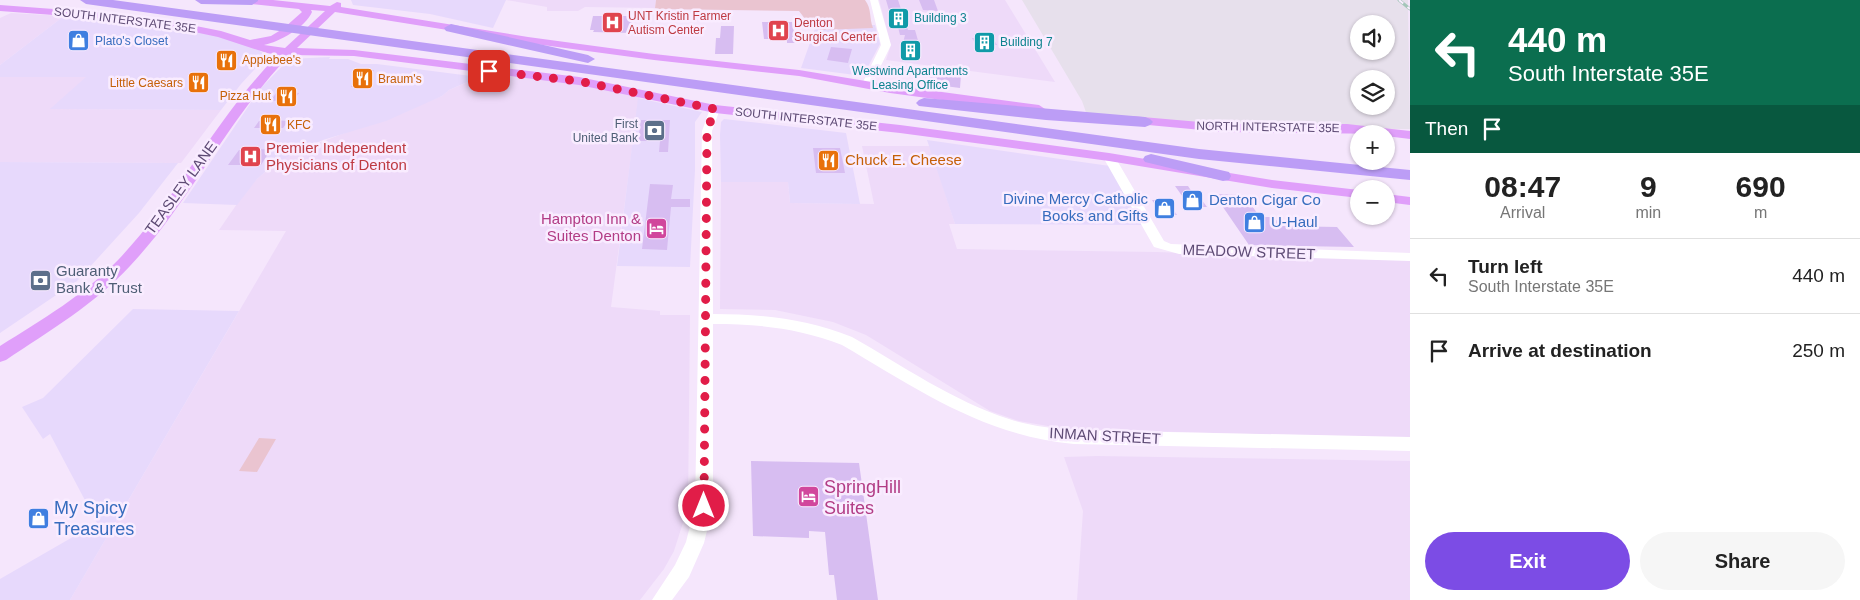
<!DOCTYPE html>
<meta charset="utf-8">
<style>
:root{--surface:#fff;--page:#f6f6f6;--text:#222;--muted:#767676;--line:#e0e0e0;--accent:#7c4ce5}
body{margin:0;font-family:Helvetica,sans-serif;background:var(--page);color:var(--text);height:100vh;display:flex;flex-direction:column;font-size:19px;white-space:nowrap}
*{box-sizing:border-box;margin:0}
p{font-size:16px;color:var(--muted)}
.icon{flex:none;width:28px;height:28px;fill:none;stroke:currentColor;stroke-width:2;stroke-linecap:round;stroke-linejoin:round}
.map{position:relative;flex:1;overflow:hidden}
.panel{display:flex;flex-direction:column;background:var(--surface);width:450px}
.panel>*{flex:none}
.hud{background:#0b6e4f;color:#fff;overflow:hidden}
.tools{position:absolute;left:1350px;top:15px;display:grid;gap:10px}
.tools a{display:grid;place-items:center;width:45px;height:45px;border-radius:50%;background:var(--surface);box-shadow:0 1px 4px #0004;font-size:25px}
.pin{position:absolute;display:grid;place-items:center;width:42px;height:42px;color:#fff;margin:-21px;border-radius:10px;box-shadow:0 2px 8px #0006}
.me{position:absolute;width:55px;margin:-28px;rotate:0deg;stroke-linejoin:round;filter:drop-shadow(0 0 4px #0008)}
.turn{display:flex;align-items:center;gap:18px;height:105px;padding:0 15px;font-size:22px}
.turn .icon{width:65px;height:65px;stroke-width:2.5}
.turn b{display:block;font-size:35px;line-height:42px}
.then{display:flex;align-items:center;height:48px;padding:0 15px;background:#0003;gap:10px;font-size:19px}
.eta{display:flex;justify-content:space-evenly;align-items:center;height:85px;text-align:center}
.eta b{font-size:30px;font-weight:700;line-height:35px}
.cta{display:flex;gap:10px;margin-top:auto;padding:10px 15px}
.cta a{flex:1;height:58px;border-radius:30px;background:var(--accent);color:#fff;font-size:20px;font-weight:700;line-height:58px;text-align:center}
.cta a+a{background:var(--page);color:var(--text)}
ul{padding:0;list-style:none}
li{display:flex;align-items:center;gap:15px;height:75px;padding:0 15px;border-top:1px solid var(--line)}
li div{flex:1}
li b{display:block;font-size:19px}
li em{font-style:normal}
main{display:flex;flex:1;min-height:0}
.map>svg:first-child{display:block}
.residential{fill:#eedaf9}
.commercial{fill:#e7d9fc}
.industrial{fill:#e7e0ec;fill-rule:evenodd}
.green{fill:#eac4d0}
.building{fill:#d7bdf1}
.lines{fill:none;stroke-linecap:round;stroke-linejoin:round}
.minor{fill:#fff;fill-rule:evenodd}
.major{fill:#e09ffa;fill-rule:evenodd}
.highway{fill:#bc9df6;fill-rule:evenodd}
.rail-casing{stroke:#a4c6b9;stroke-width:3}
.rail{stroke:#f9ecff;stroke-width:2;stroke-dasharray:5.5;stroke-linecap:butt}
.route{stroke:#e11d48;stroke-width:9;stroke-dasharray:0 16.2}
.labels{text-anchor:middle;stroke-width:5;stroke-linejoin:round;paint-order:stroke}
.far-health-label{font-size:12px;fill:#be3a42;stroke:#f9ecff;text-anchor:start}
.far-culture-label{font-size:12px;fill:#0d838f;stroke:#f9ecff;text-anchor:start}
.far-street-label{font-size:12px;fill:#5e4b75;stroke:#f9ecff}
.far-shop-label{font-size:12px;fill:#366cbe;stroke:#f9ecff;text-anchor:start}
.far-food-label{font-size:12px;fill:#c56008;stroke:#f9ecff;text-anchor:start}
.far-service-label{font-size:12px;fill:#4e5e75;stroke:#f9ecff;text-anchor:end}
.health-label{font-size:15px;fill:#be3a42;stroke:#f9ecff;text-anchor:start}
.food-label{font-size:15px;fill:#c56008;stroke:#f9ecff;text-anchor:start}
.street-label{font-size:15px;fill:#5e4b75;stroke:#f9ecff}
.shop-label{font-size:15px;fill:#366cbe;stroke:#f9ecff;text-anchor:start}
.hotel-label{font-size:15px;fill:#b23c85;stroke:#f9ecff;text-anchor:end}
.service-label{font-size:15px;fill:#4e5e75;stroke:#f9ecff;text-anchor:start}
.near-hotel-label{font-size:18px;fill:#b23c85;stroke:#f9ecff;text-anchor:start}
.near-shop-label{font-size:18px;fill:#366cbe;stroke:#f9ecff;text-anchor:start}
</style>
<main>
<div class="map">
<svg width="1410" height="600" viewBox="0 0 1410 600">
<rect width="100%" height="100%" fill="#f5e6fc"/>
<!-- residential -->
<path class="residential" d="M506,0H656L655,8L585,7L578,11H547V7Z
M879,0H1005L1055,82L886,60L891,45Z
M11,13L64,16L0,65V18Z
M487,74L566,82L639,96L611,307L660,311V315H690L688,507L674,551L664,569L640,600H70L286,231L219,230L250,185L272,166L300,150L442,96L449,90Z
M0,77H87L51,109L221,110L181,163L0,162Z
M862,146H930L955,224H949L957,249L1156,252L1410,260V438L1065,429L1019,421L990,411L866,335L833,322L775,310L720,309L721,182H788L790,203L874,204Z
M1097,456L1410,461V600H1077L1083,511L1064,457Z"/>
<!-- commercial -->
<path class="commercial" d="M351,0H506L493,28L430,14L353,5Z
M64,16L109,18L201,30L257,49L267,56L241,84L221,110L50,109L86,77H0V65Z
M875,25L880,44L863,76L801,68L816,26Z
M330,57L329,59H348L361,64H377L479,77L449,90L442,96L386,121L323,140L300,150L272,166L257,179L237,205L183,203L260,89L289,59Z
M638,98L702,112L695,122V170L690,267L617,266Z
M724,119L846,133L860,204L790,203L788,182H721L720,135L721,122Z
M927,140L1110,166L1146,225L955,224Z
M0,162L178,163L139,213L77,281L0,333Z
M133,309L239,311L70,600H0V579L97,523L50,434L43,439L22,407L43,398Z"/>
<!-- industrial -->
<path class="industrial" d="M1022,0H1408L1410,129L1246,128L1087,115L1082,101ZM1359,24H1386V51H1359ZM1359,79H1386V106H1359Z"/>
<!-- green -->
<path class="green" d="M656,0H865C872,9 869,18 873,28L821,30L812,28L799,11L658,9L655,8Z
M259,438L276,439L257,472L239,471Z"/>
<!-- building -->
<path class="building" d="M886,0H898L908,30H915L919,44L918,53L901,51L905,35H900L898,27H894Z
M919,0H934L938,11L923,10Z
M593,16H633L630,33L593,32L594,30H590Z
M762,22H792L796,43H787V39H764Z
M721,26H734L733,54H715L716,38H720Z
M972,38H993L997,45H976Z
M831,47L852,49L848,63L827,60Z
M374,70L364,87H351L361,71Z
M931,70L961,74L960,88L929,84Z
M291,92L299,93L294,100L271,101L276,93Z
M275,120L288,121L283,128H254L259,121Z
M641,120H670L668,152H659L660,141H638Z
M813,148H840L845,173H816Z
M271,149L261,165H228L239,150Z
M650,184L673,185L671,199H690V207H671L667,250L642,249Z
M1175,186H1188L1192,192H1196L1207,207H1190Z
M1214,194L1244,195L1260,217H1274L1281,226L1337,227L1354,247L1249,245Z
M1152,200H1167L1177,215H1162Z
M751,461L859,463L878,600H837L834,575H829L825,532L809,531V538L753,536Z"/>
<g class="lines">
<!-- minor -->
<path class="minor" d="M870,0H878L891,45L872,84L867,87L862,84L881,45Z
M715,106L720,109L712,131L713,314C762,314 806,319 852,337C903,366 953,401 1009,419C1030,426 1052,428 1074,430L1410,437V451L1074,444C982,435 919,390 842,345C799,328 758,324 713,324V506L704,543L689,577L672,600H652L675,565L686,542L695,506L702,131L710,109Z
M1109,154L1115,157L1164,241L1171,244L1410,253V261L1179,254L1154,247L1103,157Z"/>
<!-- major -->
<path class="major" d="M237,0H273L330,6L337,2L341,3V7L528,37L654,54L799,70L890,85L1039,105L1045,109L1039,113L890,93L799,76L654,60L528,43L335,12L297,48L354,50L579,77L715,105L900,125L1109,153L1272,180L1359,190V198L1272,188L1109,161L900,133L715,113L579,85L354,56L290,55C228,118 191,201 130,266C95,304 49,331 6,360L0,362V346C42,320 85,294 119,259C179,196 217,116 278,55L267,53L218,37L166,26L107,19L0,11V5L107,13L166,20L221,31L250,40L271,36L284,28L302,12L299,9L242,3ZM311,10L325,11L285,48L264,45C279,42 306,27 312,12Z
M1131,116L1223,124H1347L1410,131V139L1386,136V134L1223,132L1127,123L1125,120L1127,117Z
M1386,194L1410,197V205L1386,202Z"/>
<!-- highway -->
<path class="highway" d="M80,0H113L1199,149L1410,170V180L1199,159L86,4Z
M195,0H258V1L252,5L201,4Z
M451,24L588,55L595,59L588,63L446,31L444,28Z
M924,98L1145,117L1150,119L1153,122L1150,125L1145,127L1046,120L919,106L916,103L919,100Z
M1151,154L1229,172L1231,176L1229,180L1223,181L1145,162L1143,159L1145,156Z"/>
<defs>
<path id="rail" d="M1399,0L1410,9"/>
</defs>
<!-- rail casing -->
<use href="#rail" class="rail-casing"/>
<!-- rail -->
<use href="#rail" class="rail"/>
</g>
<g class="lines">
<!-- route -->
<path class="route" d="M489,71L578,81L715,109L707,131L704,506"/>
</g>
<!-- icons -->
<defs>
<symbol id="building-square" viewBox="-11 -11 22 22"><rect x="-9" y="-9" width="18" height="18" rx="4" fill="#0f9aa8" stroke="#f9ecff"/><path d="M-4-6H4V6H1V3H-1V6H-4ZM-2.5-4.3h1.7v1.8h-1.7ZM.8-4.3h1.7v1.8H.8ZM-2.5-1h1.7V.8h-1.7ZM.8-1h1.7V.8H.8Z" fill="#fff"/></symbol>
<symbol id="hospital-square" viewBox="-11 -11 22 22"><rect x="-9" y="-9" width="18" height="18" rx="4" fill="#e0444e" stroke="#f9ecff"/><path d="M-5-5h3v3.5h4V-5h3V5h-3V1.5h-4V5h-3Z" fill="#fff"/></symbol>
<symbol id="shop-square" viewBox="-11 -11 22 22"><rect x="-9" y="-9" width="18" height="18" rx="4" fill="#3f7fe0" stroke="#f9ecff"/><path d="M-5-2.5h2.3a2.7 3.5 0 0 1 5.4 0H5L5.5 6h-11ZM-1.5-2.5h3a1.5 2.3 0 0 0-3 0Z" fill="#fff"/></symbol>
<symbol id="restaurant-square" viewBox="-11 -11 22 22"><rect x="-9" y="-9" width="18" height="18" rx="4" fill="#e8710a" stroke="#f9ecff"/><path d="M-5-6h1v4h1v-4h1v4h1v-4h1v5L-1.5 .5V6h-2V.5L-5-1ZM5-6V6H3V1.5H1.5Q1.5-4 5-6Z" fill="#fff"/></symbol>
<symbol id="bank-square" viewBox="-11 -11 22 22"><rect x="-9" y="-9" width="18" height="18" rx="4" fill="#5c6f8a" stroke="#f9ecff"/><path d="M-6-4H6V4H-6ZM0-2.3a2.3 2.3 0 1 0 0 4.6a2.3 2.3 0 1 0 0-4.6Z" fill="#fff"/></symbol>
<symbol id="hotel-square" viewBox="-11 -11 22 22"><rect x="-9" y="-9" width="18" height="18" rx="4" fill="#d1479c" stroke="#f9ecff"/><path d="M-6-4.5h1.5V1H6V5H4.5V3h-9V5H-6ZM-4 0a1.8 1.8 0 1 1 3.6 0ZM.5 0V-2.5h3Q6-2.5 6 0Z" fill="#fff"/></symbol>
</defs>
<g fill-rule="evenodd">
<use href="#building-square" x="886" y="6" width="25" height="25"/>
<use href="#hospital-square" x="600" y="10" width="25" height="25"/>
<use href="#hospital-square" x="766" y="18" width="25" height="25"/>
<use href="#shop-square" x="66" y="28" width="25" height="25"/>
<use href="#building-square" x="972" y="30" width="25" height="25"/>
<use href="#building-square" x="898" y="38" width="25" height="25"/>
<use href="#restaurant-square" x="214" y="48" width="25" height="25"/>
<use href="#restaurant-square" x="350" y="66" width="25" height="25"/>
<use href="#restaurant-square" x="186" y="70" width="25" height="25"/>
<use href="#restaurant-square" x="274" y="84" width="25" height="25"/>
<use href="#restaurant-square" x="258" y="112" width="25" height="25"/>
<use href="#bank-square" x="642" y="118" width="25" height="25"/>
<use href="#hospital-square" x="238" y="144" width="25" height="25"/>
<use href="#restaurant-square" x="816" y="148" width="25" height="25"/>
<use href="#shop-square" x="1180" y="188" width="25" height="25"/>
<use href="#shop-square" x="1152" y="196" width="25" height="25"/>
<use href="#shop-square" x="1242" y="210" width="25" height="25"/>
<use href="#hotel-square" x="644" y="216" width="25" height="25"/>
<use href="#bank-square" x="28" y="268" width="25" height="25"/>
<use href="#hotel-square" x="796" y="484" width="25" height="25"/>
<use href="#shop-square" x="26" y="506" width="25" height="25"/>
</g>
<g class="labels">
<!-- far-health labels -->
<g class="far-health-label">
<text x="628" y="20">UNT Kristin Farmer<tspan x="628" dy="14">Autism Center</tspan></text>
<text x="794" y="27">Denton<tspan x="794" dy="14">Surgical Center</tspan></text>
</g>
<!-- far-culture labels -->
<g class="far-culture-label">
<text x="914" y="22">Building 3</text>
<text x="1000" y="46">Building 7</text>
<text x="910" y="75" text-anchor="middle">Westwind Apartments<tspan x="910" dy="14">Leasing Office</tspan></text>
</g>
<!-- far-street labels -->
<g class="far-street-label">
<text transform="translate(125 20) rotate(7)" y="4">SOUTH INTERSTATE 35E</text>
<text transform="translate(806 119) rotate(6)" y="4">SOUTH INTERSTATE 35E</text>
<text transform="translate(1268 127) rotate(1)" y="4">NORTH INTERSTATE 35E</text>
</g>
<!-- far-shop labels -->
<g class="far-shop-label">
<text x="95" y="45">Plato's Closet</text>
</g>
<!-- far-food labels -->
<g class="far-food-label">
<text x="242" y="64">Applebee's</text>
<text x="378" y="83">Braum's</text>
<text x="183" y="87" text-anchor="end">Little Caesars</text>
<text x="271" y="100" text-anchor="end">Pizza Hut</text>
<text x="287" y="129">KFC</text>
</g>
<!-- far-service labels -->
<g class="far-service-label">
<text x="638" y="128">First<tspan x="638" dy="14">United Bank</tspan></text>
</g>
<!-- health labels -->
<g class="health-label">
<text x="266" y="153">Premier Independent<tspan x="266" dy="17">Physicians of Denton</tspan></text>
</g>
<!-- food labels -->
<g class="food-label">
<text x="845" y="165">Chuck E. Cheese</text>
</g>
<!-- street labels -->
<g class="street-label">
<text transform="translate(181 188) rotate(-54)" y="5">TEASLEY LANE</text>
<text transform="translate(1249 252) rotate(2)" y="5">MEADOW STREET</text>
<text transform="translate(1105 436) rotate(3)" y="5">INMAN STREET</text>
</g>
<!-- shop labels -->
<g class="shop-label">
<text x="1148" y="204" text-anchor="end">Divine Mercy Catholic<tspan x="1148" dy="17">Books and Gifts</tspan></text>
<text x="1209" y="205">Denton Cigar Co</text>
<text x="1271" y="227">U-Haul</text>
</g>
<!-- hotel labels -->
<g class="hotel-label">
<text x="641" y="224">Hampton Inn &amp;<tspan x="641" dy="17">Suites Denton</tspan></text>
</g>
<!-- service labels -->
<g class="service-label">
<text x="56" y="276">Guaranty<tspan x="56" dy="17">Bank &amp; Trust</tspan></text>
</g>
<!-- near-hotel labels -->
<g class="near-hotel-label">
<text x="824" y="493">SpringHill<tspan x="824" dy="21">Suites</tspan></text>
</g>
<!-- near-shop labels -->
<g class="near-shop-label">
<text x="54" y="514">My Spicy<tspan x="54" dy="21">Treasures</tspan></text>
</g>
</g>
</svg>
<div class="tools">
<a><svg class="icon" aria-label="sound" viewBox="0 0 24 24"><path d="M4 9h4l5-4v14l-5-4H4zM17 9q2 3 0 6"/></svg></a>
<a><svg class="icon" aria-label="layers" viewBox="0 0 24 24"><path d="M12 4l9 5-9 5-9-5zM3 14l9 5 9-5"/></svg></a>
<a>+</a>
<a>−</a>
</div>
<div class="pin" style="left:489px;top:71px;background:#d93025"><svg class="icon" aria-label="arrive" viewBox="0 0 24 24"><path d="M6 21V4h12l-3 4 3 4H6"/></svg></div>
<svg class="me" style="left:704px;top:506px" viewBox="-20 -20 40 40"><circle r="17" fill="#e11d48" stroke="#fff" stroke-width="3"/><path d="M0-11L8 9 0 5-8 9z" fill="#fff"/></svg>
</div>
<section class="panel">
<div class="hud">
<div class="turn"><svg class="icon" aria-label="left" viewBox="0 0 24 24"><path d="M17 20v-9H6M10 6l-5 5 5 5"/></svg><div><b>440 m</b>South Interstate 35E</div></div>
<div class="then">Then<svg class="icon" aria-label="arrive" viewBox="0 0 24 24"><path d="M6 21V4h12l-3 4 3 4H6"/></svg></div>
</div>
<div class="eta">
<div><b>08:47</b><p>Arrival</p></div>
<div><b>9</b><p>min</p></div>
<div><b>690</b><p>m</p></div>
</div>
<ul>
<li><svg class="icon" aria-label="left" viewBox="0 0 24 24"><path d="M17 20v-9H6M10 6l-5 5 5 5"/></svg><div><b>Turn left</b><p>South Interstate 35E</p></div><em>440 m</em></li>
<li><svg class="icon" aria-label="arrive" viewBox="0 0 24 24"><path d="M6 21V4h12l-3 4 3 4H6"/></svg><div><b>Arrive at destination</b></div><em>250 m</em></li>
</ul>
<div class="cta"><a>Exit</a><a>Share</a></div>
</section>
</main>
